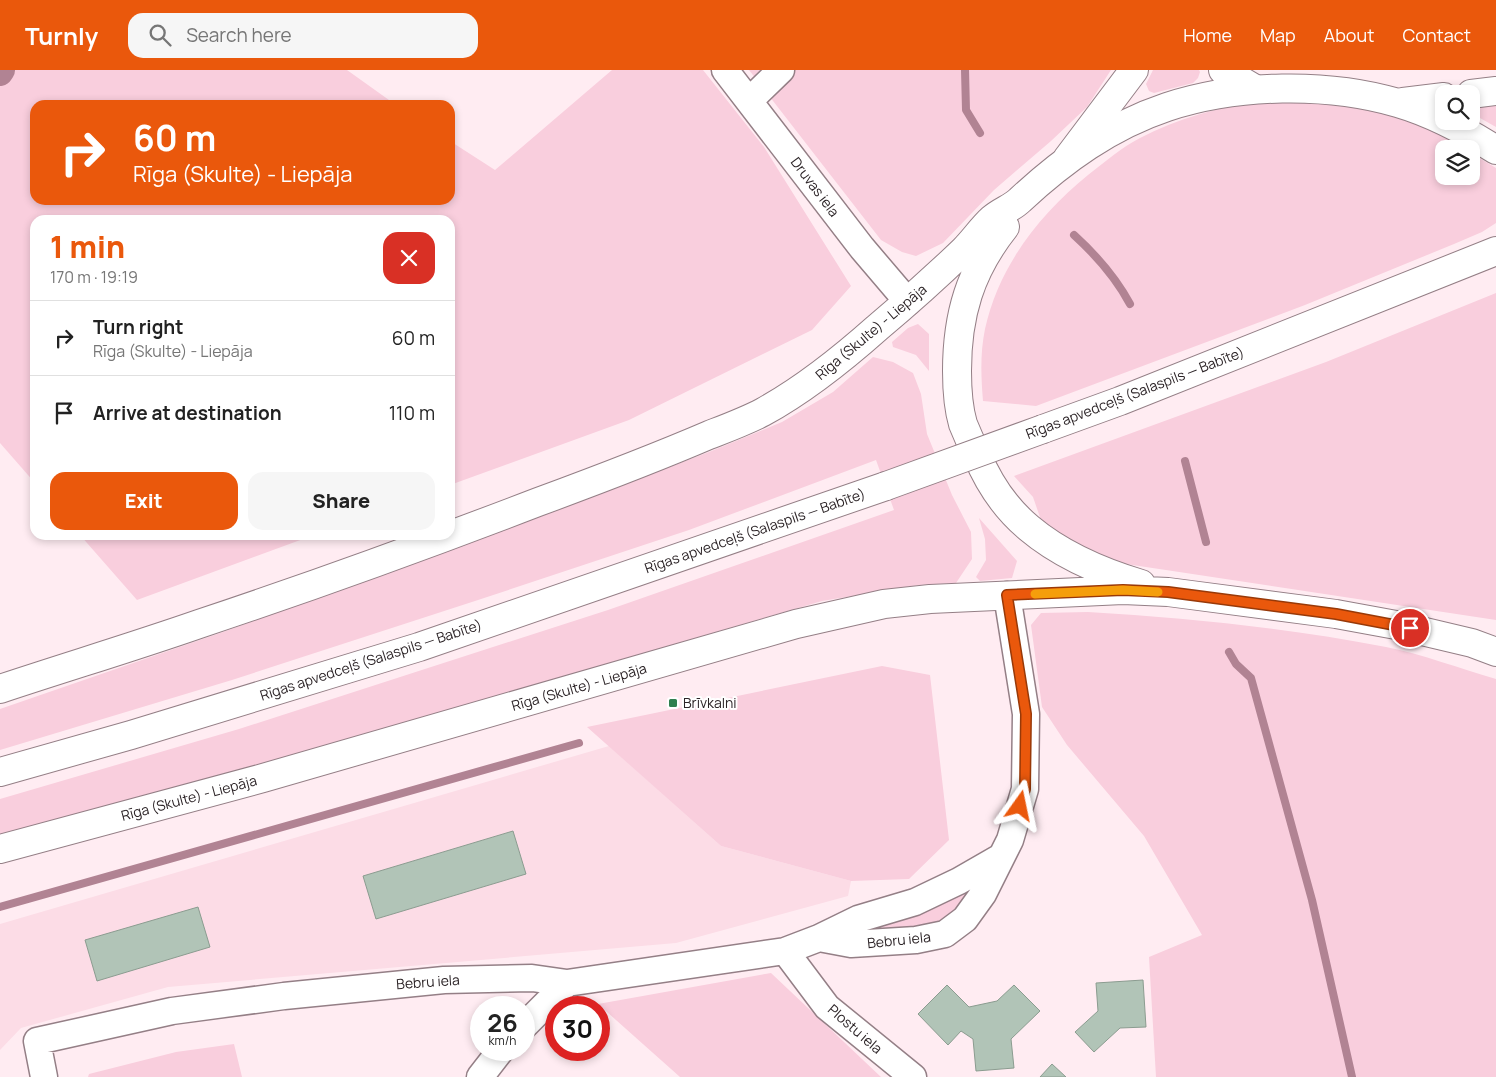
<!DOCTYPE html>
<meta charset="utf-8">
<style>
:root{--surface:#fff;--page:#f6f6f6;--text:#222;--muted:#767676;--line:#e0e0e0;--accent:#ea580c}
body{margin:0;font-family:Manrope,sans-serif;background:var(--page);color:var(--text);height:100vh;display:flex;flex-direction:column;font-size:19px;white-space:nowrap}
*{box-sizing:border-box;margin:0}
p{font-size:16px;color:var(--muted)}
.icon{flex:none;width:28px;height:28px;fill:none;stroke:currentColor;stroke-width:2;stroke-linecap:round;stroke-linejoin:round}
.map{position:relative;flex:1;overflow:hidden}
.details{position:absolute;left:30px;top:145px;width:425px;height:325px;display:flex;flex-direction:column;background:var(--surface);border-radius:15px;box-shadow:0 2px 8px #0003}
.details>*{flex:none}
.hud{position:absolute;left:30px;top:30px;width:425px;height:105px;border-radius:15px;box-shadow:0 2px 8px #0003;background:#ea580c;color:#fff;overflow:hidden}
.tools{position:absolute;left:1435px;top:15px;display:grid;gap:10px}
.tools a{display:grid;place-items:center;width:45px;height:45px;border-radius:10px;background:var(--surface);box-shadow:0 2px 8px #0003;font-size:25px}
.speed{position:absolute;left:470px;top:926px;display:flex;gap:10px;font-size:25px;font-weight:700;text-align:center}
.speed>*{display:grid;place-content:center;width:65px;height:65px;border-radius:50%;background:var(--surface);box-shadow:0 2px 8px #0003;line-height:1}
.speed small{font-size:12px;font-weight:400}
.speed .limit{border:8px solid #d22;background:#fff;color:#111}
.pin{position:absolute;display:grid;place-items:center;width:42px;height:42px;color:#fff;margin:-21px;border:2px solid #fff;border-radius:50%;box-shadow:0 1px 5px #0007}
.me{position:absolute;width:55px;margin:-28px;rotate:12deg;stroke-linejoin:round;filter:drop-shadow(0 0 4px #0008)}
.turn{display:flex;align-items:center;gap:18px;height:105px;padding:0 20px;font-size:22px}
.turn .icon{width:65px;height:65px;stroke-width:2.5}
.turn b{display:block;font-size:35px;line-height:42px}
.round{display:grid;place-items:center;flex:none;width:52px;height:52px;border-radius:15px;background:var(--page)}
.head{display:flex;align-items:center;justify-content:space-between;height:85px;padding:0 20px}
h1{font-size:30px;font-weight:800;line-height:38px;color:var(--accent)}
.primary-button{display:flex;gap:10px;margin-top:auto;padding:10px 20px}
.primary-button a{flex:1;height:58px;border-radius:15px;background:var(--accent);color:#fff;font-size:20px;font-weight:800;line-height:58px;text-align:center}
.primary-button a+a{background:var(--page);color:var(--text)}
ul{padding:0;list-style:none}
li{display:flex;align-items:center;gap:15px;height:75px;padding:0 20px;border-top:1px solid var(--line)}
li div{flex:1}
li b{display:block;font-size:19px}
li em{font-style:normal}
header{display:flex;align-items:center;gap:30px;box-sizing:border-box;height:70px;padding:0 25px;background:var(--accent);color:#fff}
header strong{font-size:24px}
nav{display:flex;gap:28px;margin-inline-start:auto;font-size:18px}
.search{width:350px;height:45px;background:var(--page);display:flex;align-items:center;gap:12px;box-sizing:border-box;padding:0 18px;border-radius:15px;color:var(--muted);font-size:19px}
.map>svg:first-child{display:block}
.built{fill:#fcdce6}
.green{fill:#f9cedd}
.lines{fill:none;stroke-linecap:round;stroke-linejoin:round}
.stream{stroke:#b18393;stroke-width:8}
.canal{stroke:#b18393;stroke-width:26}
.building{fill:#b1c4b7;stroke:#8b9c90}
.minor-casing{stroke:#947f86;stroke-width:29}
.major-casing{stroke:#947f86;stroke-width:30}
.highway-casing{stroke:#947f86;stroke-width:30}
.minor{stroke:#fff;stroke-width:26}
.major{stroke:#fff;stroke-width:28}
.highway{stroke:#fff;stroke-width:28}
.highway-bridge-casing{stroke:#947f86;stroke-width:30;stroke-linecap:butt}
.highway-bridge{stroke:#fff;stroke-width:28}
.route-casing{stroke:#983908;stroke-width:12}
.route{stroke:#ea580c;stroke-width:9}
.slow{stroke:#f59e0b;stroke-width:9}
.poi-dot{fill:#2e7f4f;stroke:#fff;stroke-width:2}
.labels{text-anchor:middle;stroke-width:4;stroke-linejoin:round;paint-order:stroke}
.street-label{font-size:14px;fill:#2c2427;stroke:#fff}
.poi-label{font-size:14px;fill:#2c2427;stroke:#fff;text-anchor:start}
</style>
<header>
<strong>Turnly</strong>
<div class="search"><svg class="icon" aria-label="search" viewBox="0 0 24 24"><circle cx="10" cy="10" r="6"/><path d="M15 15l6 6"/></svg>Search here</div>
<nav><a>Home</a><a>Map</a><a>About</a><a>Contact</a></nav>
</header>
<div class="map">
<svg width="1496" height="1007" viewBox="0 0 1496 1007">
<rect width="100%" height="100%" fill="#ffecf2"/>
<!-- built -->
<path class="built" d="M609,676L721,776L851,811L848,826L676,873L168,917L21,958L0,980V854Z"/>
<!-- green -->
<path class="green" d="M0,0H347L396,35H35V130H450V71L495,100L612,0H703L764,77L851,216L812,260L629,350L450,415V150H35V413L0,373Z
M749,0H1111L1087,37L1051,71L994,120L943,173L916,186L902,182L881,170Z
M1153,0H1199L1200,2L1198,8L1193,13L1154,23L1149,21L1146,14Z
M1259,30C1310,31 1361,35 1409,51C1428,57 1447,69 1464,79H1444V106H1471V83L1496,98V153L1482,162L1454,174L1305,235L1036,336L983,331C981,307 980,283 985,259C999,196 1039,145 1088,105C1105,92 1122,77 1140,68C1178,48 1219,38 1259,30Z
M1496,35V57L1471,43V38Z
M1496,223V550L1126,494L1079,479L1043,456L1033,427L1014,406L1326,292Z
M918,254L929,264V301L916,285L893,277L892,272L908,258Z
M873,287L893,292L913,303L921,324L927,364L952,425L971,462L972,489L956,513L919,515L822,531L298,684L120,734L0,765V729L239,659L608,540L894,440L876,390L689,460L475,531L232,610L0,680V639L223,562L525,452L709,382L782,352L833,322Z
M979,448L1017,491L1012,508L980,511L976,507L986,490L985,469Z
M80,465H314L137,530Z
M1088,542C1188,548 1288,558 1386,577C1422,584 1461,599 1496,609V1007H1156L1149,887L1202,865L1144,766L1067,675L1042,637L1031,555L1041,543Z
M882,596L930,605L949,770L909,809L851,811L721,776L587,657Z
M976,813L968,829L936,857L870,863L883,853L940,835Z
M771,903L881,1007H680L598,934Z
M234,974L242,1007H88L89,1004L176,982Z"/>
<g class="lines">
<!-- stream -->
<path class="stream" d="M965,0L966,40L980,63
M1074,165C1096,185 1116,208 1130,234
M1185,391L1206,472
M1229,582L1236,594L1251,608L1312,830L1352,1007
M0,837L579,673"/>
<!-- canal -->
<path class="canal" d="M0,3L2,0"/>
</g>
<!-- building -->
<path class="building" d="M513,761L526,804L376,849L363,806Z
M198,837L210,877L97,911L85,870Z
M1143,910L1146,957L1120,958L1094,982L1075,962L1098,941L1096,913Z
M947,915L969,937L997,931L1014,915L1040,941L1011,969L1014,998L976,1001L973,969L961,961L948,975L918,944Z
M1052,994L1066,1007H1040Z"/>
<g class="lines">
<defs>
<path id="minor" d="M725,0L862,178L908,232
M749,31L781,0
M819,868L851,874L916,870L945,864L965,849L983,824L1010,770L1025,719L1026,644L1007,525
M785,881L827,937L913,1007
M524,956L567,913
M44,1007L37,971L172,941L284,926L444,910L532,908L567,913L785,881L819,868L858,849L915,832L959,811L999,788
M480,1007L501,980"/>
<path id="major" d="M1223,0L1255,19
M1067,89L1134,0"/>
<path id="highway" d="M1471,24L1496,21
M1403,32L1444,27
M1005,157C970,201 957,245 957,301C957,318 958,337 963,354C967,364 972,375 977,385C989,414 1005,438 1029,458C1061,485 1101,502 1141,514
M1043,359L1120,331L1496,181
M0,619C66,597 133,577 199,554C313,516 426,475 538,432C595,411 653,389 709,365C727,358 746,351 763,342C805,319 841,290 877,258C907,233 936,207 964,180C974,170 982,158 992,149C1001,141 1012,138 1020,130C1063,90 1110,56 1167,37C1237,14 1327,12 1398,33C1432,43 1466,61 1496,80
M0,702L131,665L419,577L886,416
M0,779L263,708L796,554L884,534L930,529L1123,520L1168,522L1336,544L1396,555L1472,573L1496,582"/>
</defs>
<!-- minor casing -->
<use href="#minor" class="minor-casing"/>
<!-- major casing -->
<use href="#major" class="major-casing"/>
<!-- highway casing -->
<use href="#highway" class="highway-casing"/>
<!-- minor -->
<use href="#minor" class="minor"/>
<!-- major -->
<use href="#major" class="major"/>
<!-- highway -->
<use href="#highway" class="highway"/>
<defs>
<path id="highway-bridge" d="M886,416L1043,359"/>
</defs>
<!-- highway-bridge casing -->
<use href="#highway-bridge" class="highway-bridge-casing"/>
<!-- highway-bridge -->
<use href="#highway-bridge" class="highway-bridge"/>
</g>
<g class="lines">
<defs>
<path id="route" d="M1020,736L1025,719L1026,644L1007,525L1123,520L1168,522L1336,544L1410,558"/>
</defs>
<!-- route casing -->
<use href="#route" class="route-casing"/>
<!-- route -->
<use href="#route" class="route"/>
<!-- slow -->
<path class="slow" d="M1035,524L1123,520L1158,522"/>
</g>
<!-- markers -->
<rect class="poi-dot" x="668" y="628" width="10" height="10" rx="2.5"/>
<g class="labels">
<!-- street labels -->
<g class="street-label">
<text transform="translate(815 117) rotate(53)" y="5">Druvas iela</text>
<text transform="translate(871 262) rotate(-40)" y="5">Rīga (Skulte) - Liepāja</text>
<text transform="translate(1135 323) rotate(-21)" y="5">Rīgas apvedceļš (Salaspils — Babīte)</text>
<text transform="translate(755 461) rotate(-19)" y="5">Rīgas apvedceļš (Salaspils — Babīte)</text>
<text transform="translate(371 590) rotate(-18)" y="5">Rīgas apvedceļš (Salaspils — Babīte)</text>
<text transform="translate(579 617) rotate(-16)" y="5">Rīga (Skulte) - Liepāja</text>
<text transform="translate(189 728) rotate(-15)" y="5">Rīga (Skulte) - Liepāja</text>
<text transform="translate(899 870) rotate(-6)" y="5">Bebru iela</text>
<text transform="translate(428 912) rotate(-4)" y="5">Bebru iela</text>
<text transform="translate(855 959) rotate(41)" y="5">Plostu iela</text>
</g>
<!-- poi labels -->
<g class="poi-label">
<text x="683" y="638">Brīvkalni</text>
</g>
</g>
</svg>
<div class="tools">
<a><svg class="icon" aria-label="search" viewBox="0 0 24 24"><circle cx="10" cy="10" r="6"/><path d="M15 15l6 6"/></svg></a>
<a><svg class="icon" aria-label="layers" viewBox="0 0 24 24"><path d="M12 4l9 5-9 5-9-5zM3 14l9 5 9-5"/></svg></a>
</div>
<div class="speed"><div>26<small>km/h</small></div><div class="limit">30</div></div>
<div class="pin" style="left:1410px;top:558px;background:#d93025"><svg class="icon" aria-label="arrive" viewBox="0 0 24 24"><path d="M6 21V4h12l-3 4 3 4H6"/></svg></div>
<svg class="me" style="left:1020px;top:736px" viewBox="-20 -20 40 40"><path d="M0-17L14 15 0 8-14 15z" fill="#ea580c" stroke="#fff" stroke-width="4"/></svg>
<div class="hud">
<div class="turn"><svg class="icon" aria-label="right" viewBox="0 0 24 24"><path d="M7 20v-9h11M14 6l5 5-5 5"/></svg><div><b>60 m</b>Rīga (Skulte) - Liepāja</div></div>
</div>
<section class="details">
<div class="head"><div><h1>1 min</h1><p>170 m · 19:19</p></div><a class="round" style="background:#d93025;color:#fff"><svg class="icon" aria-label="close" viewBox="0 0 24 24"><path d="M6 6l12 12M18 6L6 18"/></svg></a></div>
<ul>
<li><svg class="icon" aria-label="right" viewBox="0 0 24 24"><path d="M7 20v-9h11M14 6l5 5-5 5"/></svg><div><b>Turn right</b><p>Rīga (Skulte) - Liepāja</p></div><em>60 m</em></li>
<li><svg class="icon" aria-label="arrive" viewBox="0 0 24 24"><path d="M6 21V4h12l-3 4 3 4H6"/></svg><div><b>Arrive at destination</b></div><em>110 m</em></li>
</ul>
<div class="primary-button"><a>Exit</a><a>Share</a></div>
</section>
</div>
